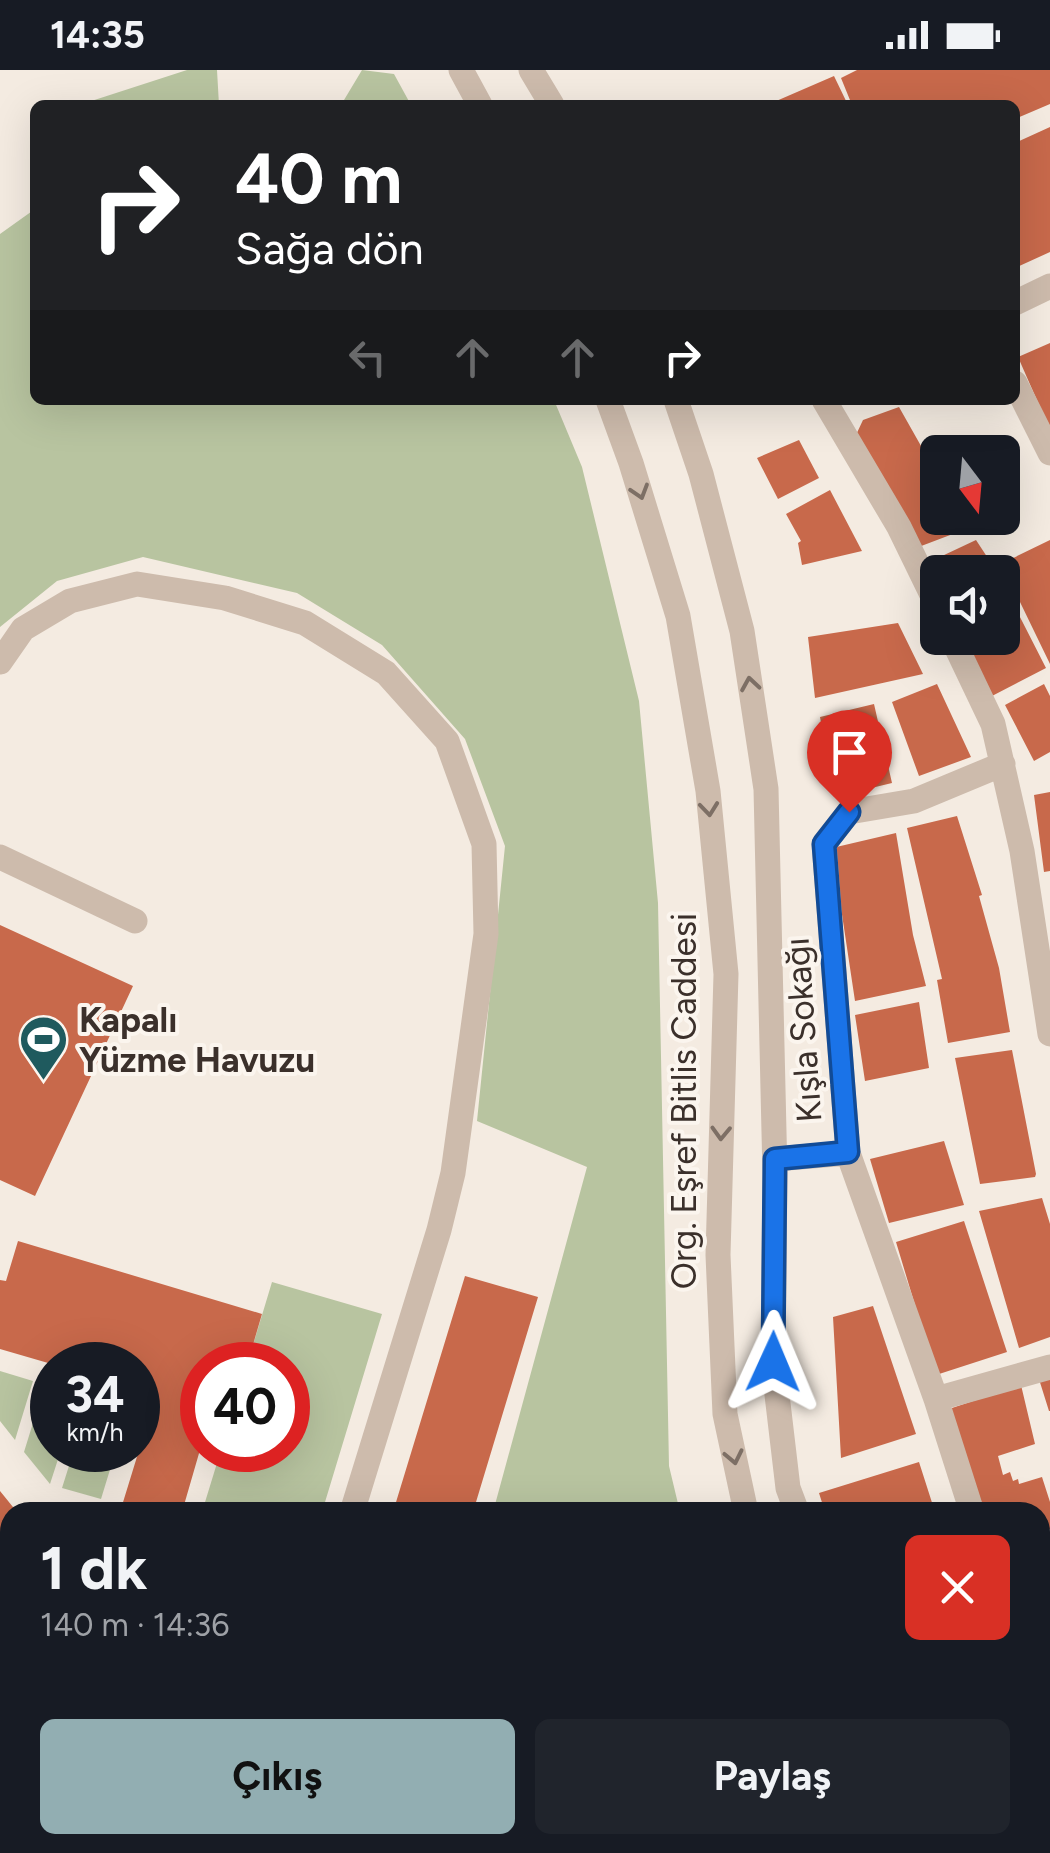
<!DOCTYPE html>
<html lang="tr">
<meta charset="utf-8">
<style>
:root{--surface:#171b24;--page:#20242c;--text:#f1f3f6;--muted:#9ea1a6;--accent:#92aeb2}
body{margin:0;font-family:Figtree,sans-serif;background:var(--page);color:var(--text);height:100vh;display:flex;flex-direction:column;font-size:38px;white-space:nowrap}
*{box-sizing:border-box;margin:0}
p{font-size:32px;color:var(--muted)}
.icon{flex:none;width:55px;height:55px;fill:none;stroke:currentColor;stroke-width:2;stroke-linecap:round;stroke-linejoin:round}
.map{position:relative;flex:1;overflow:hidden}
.drawer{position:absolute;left:0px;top:1432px;width:1050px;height:352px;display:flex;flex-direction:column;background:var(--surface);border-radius:30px 30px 0 0;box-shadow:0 10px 40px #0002}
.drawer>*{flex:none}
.top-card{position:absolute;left:30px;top:30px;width:990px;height:305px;border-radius:15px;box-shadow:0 10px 40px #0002;background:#202124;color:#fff;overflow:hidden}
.needle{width:65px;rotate:164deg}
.tools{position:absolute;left:920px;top:365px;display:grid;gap:20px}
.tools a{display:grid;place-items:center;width:100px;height:100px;border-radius:15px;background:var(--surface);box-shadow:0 10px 40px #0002;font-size:50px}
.speed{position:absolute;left:30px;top:1272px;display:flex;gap:20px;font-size:50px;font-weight:700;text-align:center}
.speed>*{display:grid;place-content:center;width:130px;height:130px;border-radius:50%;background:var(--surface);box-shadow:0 10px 40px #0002;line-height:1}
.speed small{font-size:25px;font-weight:400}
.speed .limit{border:15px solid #d22;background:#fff;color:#111}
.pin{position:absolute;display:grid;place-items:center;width:85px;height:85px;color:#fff;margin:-102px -42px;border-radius:50% 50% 50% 0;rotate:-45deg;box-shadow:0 0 10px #0007}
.pin .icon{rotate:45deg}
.me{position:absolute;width:110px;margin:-55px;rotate:1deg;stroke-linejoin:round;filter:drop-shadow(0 0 8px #0008)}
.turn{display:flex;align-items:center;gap:35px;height:210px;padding:0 40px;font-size:45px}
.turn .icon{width:130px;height:130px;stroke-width:2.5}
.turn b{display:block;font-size:70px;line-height:85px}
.lanes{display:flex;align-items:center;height:95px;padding:0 40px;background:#0003;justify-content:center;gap:50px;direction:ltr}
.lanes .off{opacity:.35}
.round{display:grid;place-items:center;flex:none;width:105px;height:105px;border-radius:15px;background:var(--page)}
.summary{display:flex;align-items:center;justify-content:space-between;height:170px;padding:0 40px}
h1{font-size:60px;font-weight:700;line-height:75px}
.primary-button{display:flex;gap:20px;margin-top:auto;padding:20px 40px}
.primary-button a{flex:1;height:115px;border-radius:15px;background:var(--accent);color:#111;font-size:40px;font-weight:700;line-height:115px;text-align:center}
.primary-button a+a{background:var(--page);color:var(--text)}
.status{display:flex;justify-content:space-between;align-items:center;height:70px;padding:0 50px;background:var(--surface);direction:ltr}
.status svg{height:28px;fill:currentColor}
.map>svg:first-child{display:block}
.green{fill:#b8c4a0}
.building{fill:#c8694b}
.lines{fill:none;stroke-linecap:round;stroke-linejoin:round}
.minor{stroke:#cdbbac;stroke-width:25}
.oneway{stroke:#7d6f65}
.route-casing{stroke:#114b97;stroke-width:25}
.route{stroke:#1a73e8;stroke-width:18}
.labels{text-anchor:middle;stroke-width:8;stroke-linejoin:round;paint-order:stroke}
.poi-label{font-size:35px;font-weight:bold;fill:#3b302b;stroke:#fbf5ee;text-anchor:start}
.street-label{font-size:35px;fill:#3b302b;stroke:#fbf5ee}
</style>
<div class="status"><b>14:35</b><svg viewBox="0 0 49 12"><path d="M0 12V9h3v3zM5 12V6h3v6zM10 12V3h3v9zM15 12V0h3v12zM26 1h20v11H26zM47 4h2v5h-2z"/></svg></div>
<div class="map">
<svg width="1050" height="1783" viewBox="0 0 1050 1783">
<rect width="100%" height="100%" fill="#f4ebe1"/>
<!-- green -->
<path class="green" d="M187,0H217L219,35H79Z
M362,0L394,4L411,35H341Z
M35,139V330H554L582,397L639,631L658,833L669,1396L680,1442H493L587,1097L477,1051L505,776L465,669L382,575L297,523L143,487L57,511L0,557V164Z
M272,1212L382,1244L322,1442H202L221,1380H288V1295H247Z
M0,1301L33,1311L15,1370L0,1351Z
M45,1314L52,1317V1380H61L50,1414L24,1382Z
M74,1380H116L101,1429L62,1418Z
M262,1775H430L427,1783H259Z"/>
<!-- building -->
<path class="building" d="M857,0H1050V34L1015,49V35H852L841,8Z
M834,6L848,35H767Z
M1050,57V182L1015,198V73Z
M1050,273V360L1018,287Z
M899,337L938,406V448H960L966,459L916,478L855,367L863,350Z
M799,370L819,408L778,429L757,388Z
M830,420L862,481L802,495L798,473L801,471L786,444Z
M976,470L997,502H938V519L925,494Z
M1050,470V594L1005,501L1011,497L1007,491Z
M1002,512L1046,598L992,626L962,568H1002Z
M898,553L923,604L815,628L808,567Z
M937,614L971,687L919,706L892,632Z
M1044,614L1050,626V682L1034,691L1005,635Z
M874,634L892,713L834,727L820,647Z
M1050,722V801L1044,802L1034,725Z
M957,746L982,825L979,826L999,898L1010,962L948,973L937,910L942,909L907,758Z
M896,763L913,865L926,916L855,931L832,778Z
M0,855L133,916L35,1126L0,1110Z
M919,932L929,998L865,1011L855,945Z
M1012,980L1036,1104L1035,1107L980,1114L955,988Z
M944,1071L964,1135L889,1153L870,1089Z
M1042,1128L1050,1154V1267L1019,1278L979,1141Z
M964,1151L1007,1282L936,1305L896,1172Z
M18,1171L262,1244L247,1295H202V1373L182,1442H120L156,1325L138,1320V1295H55L0,1279V1210L6,1211Z
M465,1206L538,1227L473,1442H393Z
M873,1236L916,1364L841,1388L833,1247Z
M1050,1303V1341H1049L1038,1306Z
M1021,1315L1035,1374L998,1386L1003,1405L1010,1402L1013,1411L1018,1409L1019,1414L1042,1407L1050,1432V1459L1040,1463V1442H982L949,1339Z
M919,1392L935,1442H825L819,1423Z
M0,1421L17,1442H10V1585L0,1573Z
M1050,1463V1564L1040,1554V1468Z
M1046,1631L1050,1635V1717L1040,1723V1635Z
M1050,1736V1783H1033L1027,1775H1040V1742Z
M432,1775H665L662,1783H430Z
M690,1775H791L789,1783H688Z"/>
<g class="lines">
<!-- minor -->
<path class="minor" d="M461,0L480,35
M531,0L552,35
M1015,233L1050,216
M1015,313L1050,383
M608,330L631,393L678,546L708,721L726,904L718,1185L725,1344L746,1442
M676,330L701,404L742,561L766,719L775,1105L773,1291L788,1418L797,1442
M824,330L899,457L938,537
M952,568L993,654L1022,781L1050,964
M0,592L23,559L70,531L137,514L225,528L305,553L386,603L447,671L484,774L486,864L453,1103L439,1160L352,1442
M0,787L135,851
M775,1089L848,1083
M936,1329L1050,1297
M972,1442L936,1329L848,1083L824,774L849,742L914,731L1003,694
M1040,1571L1050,1583
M0,1754L10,1758
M61,1775L84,1783
M899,1775L904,1783
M960,1775L966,1783
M0,1781L5,1783
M245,1783L247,1775"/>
</g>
<!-- one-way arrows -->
<defs><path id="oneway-chevron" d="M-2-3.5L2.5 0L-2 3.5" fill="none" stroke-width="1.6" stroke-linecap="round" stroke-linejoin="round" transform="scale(2.5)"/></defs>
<g class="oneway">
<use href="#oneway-chevron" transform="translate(640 422) rotate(73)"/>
<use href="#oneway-chevron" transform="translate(750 614) rotate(-99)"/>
<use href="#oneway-chevron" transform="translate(709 739) rotate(84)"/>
<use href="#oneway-chevron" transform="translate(721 1063) rotate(92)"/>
<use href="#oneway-chevron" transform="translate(734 1387) rotate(78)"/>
</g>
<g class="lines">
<defs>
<path id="route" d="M773,1292L775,1089L848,1082L824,774L849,742"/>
</defs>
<!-- route casing -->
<use href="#route" class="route-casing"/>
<!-- route -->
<use href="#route" class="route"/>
</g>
<!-- icons -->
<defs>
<symbol id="stadium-pin" viewBox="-11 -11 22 30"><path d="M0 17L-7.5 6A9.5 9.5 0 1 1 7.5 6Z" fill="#1f5a5e" stroke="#fbf5ee"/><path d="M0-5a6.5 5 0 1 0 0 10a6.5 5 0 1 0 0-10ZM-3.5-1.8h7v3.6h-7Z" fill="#fff"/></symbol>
</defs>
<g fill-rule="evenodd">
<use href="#stadium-pin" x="16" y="942" width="55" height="75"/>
</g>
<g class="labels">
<!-- poi labels -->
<g class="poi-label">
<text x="79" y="962">Kapalı<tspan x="79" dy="40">Yüzme Havuzu</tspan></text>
</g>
<!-- street labels -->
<g class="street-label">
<text transform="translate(803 960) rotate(-94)" y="12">Kışla Sokağı</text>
<text transform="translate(684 1031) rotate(-90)" y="12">Org. Eşref Bitlis Caddesi</text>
</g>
</g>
</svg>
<div class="tools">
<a><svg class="needle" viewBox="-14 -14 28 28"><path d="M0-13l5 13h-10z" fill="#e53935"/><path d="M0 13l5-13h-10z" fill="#9ea1a6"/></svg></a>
<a><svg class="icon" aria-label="sound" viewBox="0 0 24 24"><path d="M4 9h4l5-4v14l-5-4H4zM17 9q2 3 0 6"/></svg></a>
</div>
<div class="speed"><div>34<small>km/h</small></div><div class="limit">40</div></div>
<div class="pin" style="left:849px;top:742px;background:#d93025"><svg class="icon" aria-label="arrive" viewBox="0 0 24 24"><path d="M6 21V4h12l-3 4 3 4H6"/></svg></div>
<svg class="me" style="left:773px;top:1292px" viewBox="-20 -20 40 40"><path d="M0-17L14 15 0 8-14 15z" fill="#1a73e8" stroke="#fff" stroke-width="4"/></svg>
<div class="top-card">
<div class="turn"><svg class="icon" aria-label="right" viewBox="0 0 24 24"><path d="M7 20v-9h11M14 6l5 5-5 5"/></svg><div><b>40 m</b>Sağa dön</div></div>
<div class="lanes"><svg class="icon off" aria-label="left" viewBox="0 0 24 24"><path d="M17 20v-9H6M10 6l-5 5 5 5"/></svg><svg class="icon off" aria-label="ahead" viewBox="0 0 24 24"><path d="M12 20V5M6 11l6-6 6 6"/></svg><svg class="icon off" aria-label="ahead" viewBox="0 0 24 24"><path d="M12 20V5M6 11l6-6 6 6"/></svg><svg class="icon" aria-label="right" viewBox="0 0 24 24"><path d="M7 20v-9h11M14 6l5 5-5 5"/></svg></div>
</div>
<section class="drawer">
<div class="summary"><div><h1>1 dk</h1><p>140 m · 14:36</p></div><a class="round" style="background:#d93025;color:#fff"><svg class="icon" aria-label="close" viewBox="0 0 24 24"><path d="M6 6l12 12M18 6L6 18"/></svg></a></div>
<div class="primary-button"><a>Çıkış</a><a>Paylaş</a></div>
</section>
</div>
